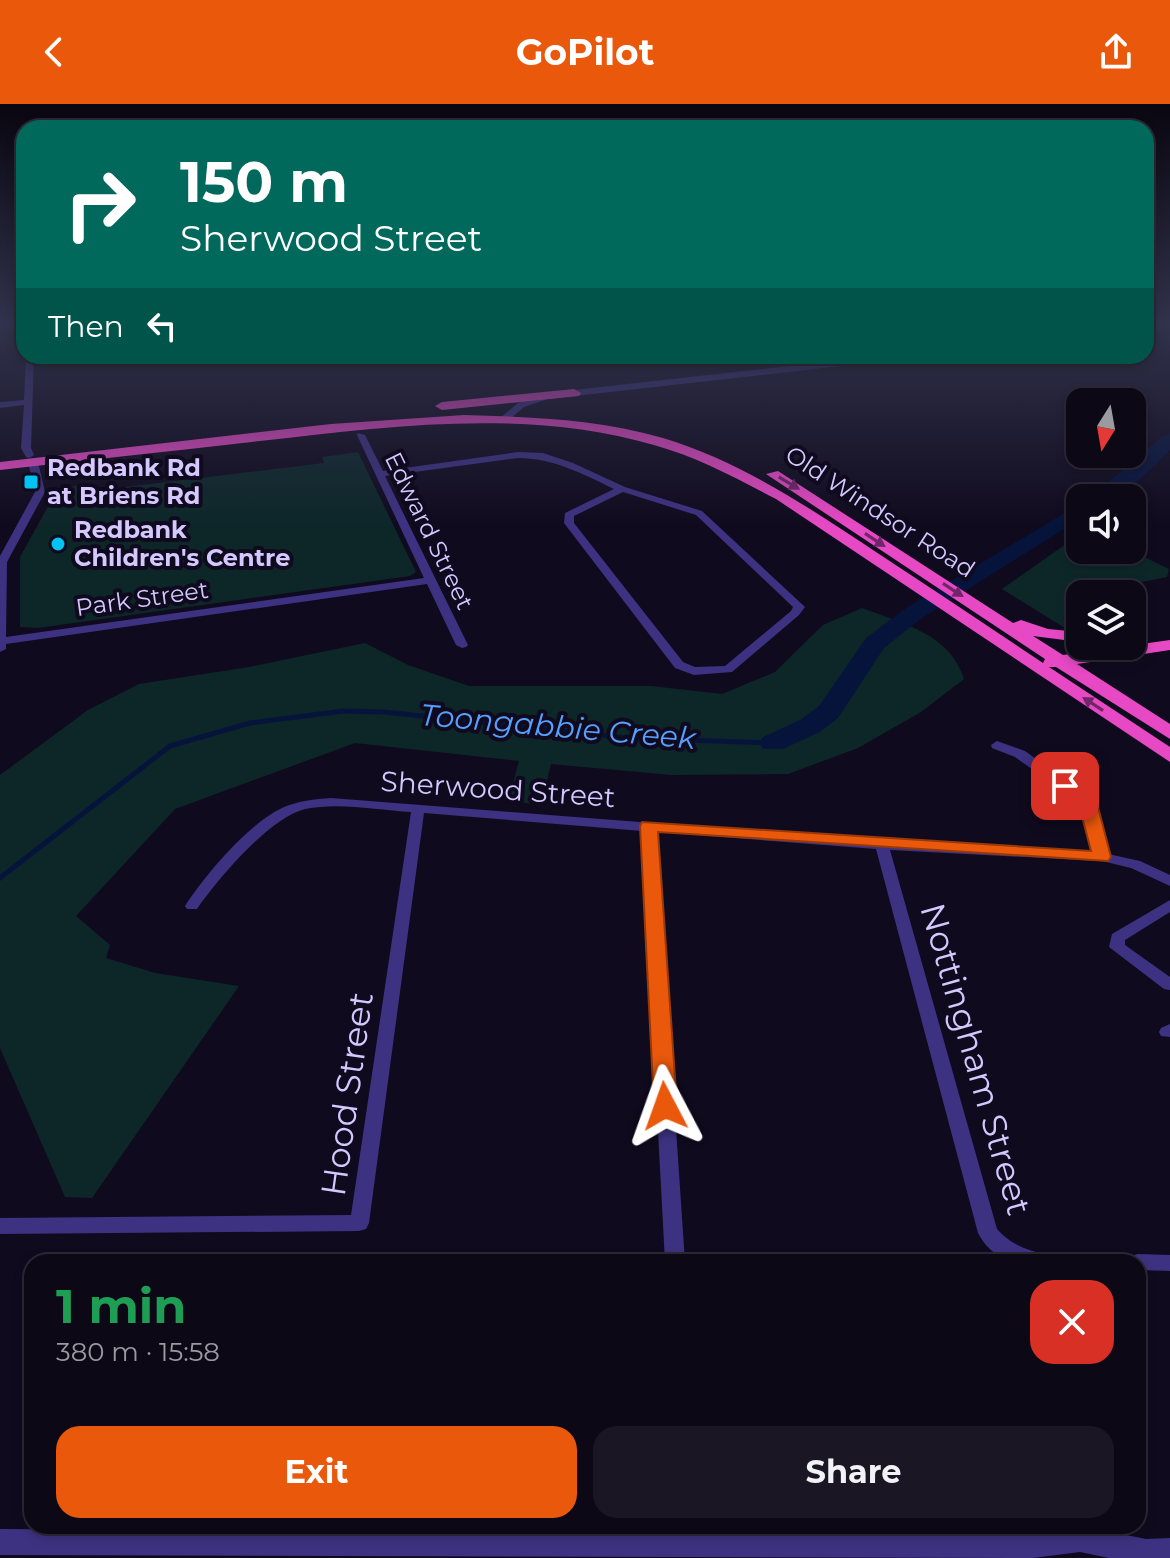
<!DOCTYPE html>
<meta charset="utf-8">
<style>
:root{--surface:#0c0816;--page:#1a1623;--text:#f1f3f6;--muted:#9a9aa1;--line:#2c2935;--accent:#ea580c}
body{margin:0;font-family:Montserrat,sans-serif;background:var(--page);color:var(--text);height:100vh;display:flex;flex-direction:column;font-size:30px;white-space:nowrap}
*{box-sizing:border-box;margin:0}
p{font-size:26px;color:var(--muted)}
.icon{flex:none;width:44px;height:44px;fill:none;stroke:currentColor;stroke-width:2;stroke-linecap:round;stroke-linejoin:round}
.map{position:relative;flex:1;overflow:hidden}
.panel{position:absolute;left:24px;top:1150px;width:1122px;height:280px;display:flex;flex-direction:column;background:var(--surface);border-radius:24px;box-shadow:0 4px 12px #0003,0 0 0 2px var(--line)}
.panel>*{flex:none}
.hud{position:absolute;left:16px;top:16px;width:1138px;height:244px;border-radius:24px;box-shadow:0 4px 12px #0003,0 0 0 2px var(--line);background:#00695c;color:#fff;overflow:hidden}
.needle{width:52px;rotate:191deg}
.buttons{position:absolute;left:1066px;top:284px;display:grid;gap:16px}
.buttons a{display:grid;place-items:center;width:80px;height:80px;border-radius:16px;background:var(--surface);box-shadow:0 4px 12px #0003,0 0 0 2px var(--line);font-size:40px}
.pin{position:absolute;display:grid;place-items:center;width:68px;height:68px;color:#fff;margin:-34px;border-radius:16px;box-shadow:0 4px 12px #0006}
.me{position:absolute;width:88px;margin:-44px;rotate:356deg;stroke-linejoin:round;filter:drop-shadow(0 0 6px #0008)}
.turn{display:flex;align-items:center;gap:28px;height:168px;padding:0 32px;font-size:36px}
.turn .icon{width:104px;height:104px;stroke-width:2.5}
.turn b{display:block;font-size:56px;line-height:68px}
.then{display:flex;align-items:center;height:76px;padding:0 32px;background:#0003;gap:16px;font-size:30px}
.round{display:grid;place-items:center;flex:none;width:84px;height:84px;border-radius:24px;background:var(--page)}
.overview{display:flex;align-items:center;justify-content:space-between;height:136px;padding:0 32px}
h1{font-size:48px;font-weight:700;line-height:60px;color:#1e9e55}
.action{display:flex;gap:16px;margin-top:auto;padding:16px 32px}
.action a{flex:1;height:92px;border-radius:24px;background:var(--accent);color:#fff;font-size:32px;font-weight:700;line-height:92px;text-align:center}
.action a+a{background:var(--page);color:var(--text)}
header{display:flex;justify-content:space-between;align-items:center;height:104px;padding:0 32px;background:var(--accent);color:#fff;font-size:36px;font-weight:700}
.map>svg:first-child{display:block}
.green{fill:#0d2729}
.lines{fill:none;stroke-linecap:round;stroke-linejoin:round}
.stream{stroke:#06143c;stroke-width:5}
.river{fill:#06143c;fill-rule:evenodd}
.minor{fill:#3d3281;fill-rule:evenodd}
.tertiary{fill:#3d3281;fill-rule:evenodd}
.trunk{fill:#e749c4;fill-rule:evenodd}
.oneway{fill:#712669}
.route{fill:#ea580c;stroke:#983908;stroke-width:2}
.poi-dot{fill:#00c2f3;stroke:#100a1e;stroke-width:3}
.labels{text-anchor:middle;stroke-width:8;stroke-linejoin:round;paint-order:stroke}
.far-poi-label{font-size:24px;font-weight:bold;fill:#d4c8ff;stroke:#100a1e;text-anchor:start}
.far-street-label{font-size:24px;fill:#d4c8ff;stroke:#100a1e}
.street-label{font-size:28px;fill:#d4c8ff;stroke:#100a1e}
.water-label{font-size:30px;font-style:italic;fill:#56a0ff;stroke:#100a1e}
.near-street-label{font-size:34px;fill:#d4c8ff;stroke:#100a1e}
</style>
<header><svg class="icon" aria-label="back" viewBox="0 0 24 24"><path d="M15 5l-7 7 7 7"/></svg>GoPilot<svg class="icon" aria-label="share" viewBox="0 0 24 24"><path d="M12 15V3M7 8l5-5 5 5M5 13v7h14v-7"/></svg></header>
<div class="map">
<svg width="1170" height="1454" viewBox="0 0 1170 1454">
<rect width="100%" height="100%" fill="#100a1e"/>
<!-- green -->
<path class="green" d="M358,348L416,468L410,472L38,524L20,523V453L51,397L53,385L82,381L83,388L324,359L322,353Z
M1080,430V446H1130L1169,465L1167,473L1122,482L1132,490H1080V524H1065L1002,485Z
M862,504C904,520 950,530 964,575L921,608L858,644L788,670L672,671L551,660L541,700L508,698L519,657L355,639L175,705L76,812L110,841L106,854L155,869L239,882L92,1094L65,1093L0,944V671L88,606L139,580L249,563L365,539L408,561L469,582H651L722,590L775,568L823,521Z"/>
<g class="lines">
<!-- stream -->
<path class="stream" d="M0,774L170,642L250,619L343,607L385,608L627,634L773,639"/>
<!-- river -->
<path class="river" d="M1170,330V346C1142,373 1129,394 1089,394L1163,332Z
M1080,400V415L922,514L884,544L838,614L820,628L783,645H763L759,639L763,633L800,616L819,602L866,534L906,504Z"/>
<!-- minor -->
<path class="minor" d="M26,252H34L31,344L34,351L29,354L26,353L21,344L24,301L0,304V298L24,296Z
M358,329L365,331L383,367L518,348L543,349L573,359L625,383L702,407L805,503L799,511L732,568L694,571L675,564L564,419L565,409L614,385C583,370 553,354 518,354L385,372L468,541L466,543L462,544L456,541L427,480L6,540V545L0,548V452L35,388L28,358L33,355L38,358L45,388L7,458L6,533L424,474L357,331ZM623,388L696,411L793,503L791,507L725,562L695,563L683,558L574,419V412Z
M997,637L1025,647L1093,696L1108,750L1140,757L1170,771V782L1131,764L1102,757L890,746L997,1125C1012,1142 1027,1145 1048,1152L1051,1158C1020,1158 995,1161 978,1129L876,745L656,728L685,1158H665L642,727L424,709L369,1119L366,1125L359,1127L0,1130V1114L351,1111L411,708C377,706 339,698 305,705C269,714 218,775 197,805H187L185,802C205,771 248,720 282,704C297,697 315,695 331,694L882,737L1094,748L1082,701L1015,653L992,644L991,641Z
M1170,796V808L1125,836V841L1170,873V886L1164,885L1109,843L1112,830Z
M1170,920V933L1161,932L1159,928L1161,924Z
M1138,1150L1170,1151V1167L1138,1166V1158H1128L1131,1152Z"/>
<!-- tertiary -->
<path class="tertiary" d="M1170,218V224L1146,227V221Z
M879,252H907L903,255L548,295L524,303L509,316L500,314L518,299L547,289Z
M1081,1422L1146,1435L1170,1434V1454H1109L1080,1448L1033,1454L0,1451V1425L1007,1431Z"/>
<!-- trunk -->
<path class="trunk" d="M574,285L581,289L579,292L442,306L435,302L442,298Z
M464,311C531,313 598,315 663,334C742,358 808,403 876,448C932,485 988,522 1043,559L1045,555L766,370L778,367L1013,519L1021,516L1048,525L1080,528V538L1033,532L1063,551L1170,536V546L1077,560L1170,620V635L1056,563H1049L1170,643V658L776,395C736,374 697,353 654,341C526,304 390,322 260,337C173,347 87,356 0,366V358L331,320Z"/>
</g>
<!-- one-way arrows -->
<defs><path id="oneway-solid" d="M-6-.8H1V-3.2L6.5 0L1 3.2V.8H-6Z" transform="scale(2)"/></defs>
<g class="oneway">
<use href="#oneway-solid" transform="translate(789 379) rotate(31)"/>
<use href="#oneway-solid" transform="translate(875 436) rotate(33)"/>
<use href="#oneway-solid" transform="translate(953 486) rotate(33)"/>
<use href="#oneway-solid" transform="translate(1093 600) rotate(-147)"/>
</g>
<!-- sky -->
<linearGradient id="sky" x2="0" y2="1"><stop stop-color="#090610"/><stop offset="0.52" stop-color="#31334c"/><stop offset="1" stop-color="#31334c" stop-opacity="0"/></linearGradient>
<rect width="1170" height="422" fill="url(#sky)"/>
<!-- route -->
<path class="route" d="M1065,677L1097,699L1111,753L1108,757L658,728L677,1002L673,1008H657L654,1002L640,722L642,718L1091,747L1079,701L1056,682Z"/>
<!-- markers -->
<g class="poi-dot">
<rect x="23" y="370" width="16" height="16" rx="4"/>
<circle cx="58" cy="440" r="8"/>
</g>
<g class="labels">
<!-- far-poi labels -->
<g class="far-poi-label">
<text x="47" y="372">Redbank Rd<tspan x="47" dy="28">at Briens Rd</tspan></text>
<text x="74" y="434">Redbank<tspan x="74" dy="28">Children's Centre</tspan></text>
</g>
<!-- far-street labels -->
<g class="far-street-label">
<text transform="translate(880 408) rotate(33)" y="8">Old Windsor Road</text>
<text transform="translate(429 427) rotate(64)" y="8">Edward Street</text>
<text transform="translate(142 495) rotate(-8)" y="8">Park Street</text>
</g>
<!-- street labels -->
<g class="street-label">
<text transform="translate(498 685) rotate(4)" y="10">Sherwood Street</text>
</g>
<!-- water labels -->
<g class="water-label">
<text transform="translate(558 623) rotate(5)" y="10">Toongabbie Creek</text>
</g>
<!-- near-street labels -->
<g class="near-street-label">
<text transform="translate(976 955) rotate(74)" y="12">Nottingham Street</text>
<text transform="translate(347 990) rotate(-82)" y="12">Hood Street</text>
</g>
</g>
</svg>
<div class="buttons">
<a><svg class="needle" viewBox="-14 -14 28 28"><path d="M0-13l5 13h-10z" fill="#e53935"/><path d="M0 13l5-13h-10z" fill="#9a9aa1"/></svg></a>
<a><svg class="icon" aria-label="sound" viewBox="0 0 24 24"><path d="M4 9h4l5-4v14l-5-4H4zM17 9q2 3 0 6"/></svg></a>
<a><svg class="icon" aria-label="layers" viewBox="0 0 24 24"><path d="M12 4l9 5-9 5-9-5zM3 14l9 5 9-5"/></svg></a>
</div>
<div class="pin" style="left:1065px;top:682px;background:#d93025"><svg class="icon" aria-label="arrive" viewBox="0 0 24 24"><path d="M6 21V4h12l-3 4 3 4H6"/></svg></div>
<svg class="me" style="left:665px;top:1002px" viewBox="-20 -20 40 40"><path d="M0-17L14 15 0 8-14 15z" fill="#ea580c" stroke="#fff" stroke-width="4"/></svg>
<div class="hud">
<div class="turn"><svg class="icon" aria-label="right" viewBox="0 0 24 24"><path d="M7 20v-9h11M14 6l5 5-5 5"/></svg><div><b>150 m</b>Sherwood Street</div></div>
<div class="then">Then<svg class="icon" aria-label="left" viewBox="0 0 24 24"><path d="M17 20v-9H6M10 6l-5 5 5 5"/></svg></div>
</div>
<section class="panel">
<div class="overview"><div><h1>1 min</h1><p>380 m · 15:58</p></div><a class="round" style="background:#d93025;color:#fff"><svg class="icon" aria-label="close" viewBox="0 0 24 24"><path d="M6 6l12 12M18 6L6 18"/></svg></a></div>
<div class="action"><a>Exit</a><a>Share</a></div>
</section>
</div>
